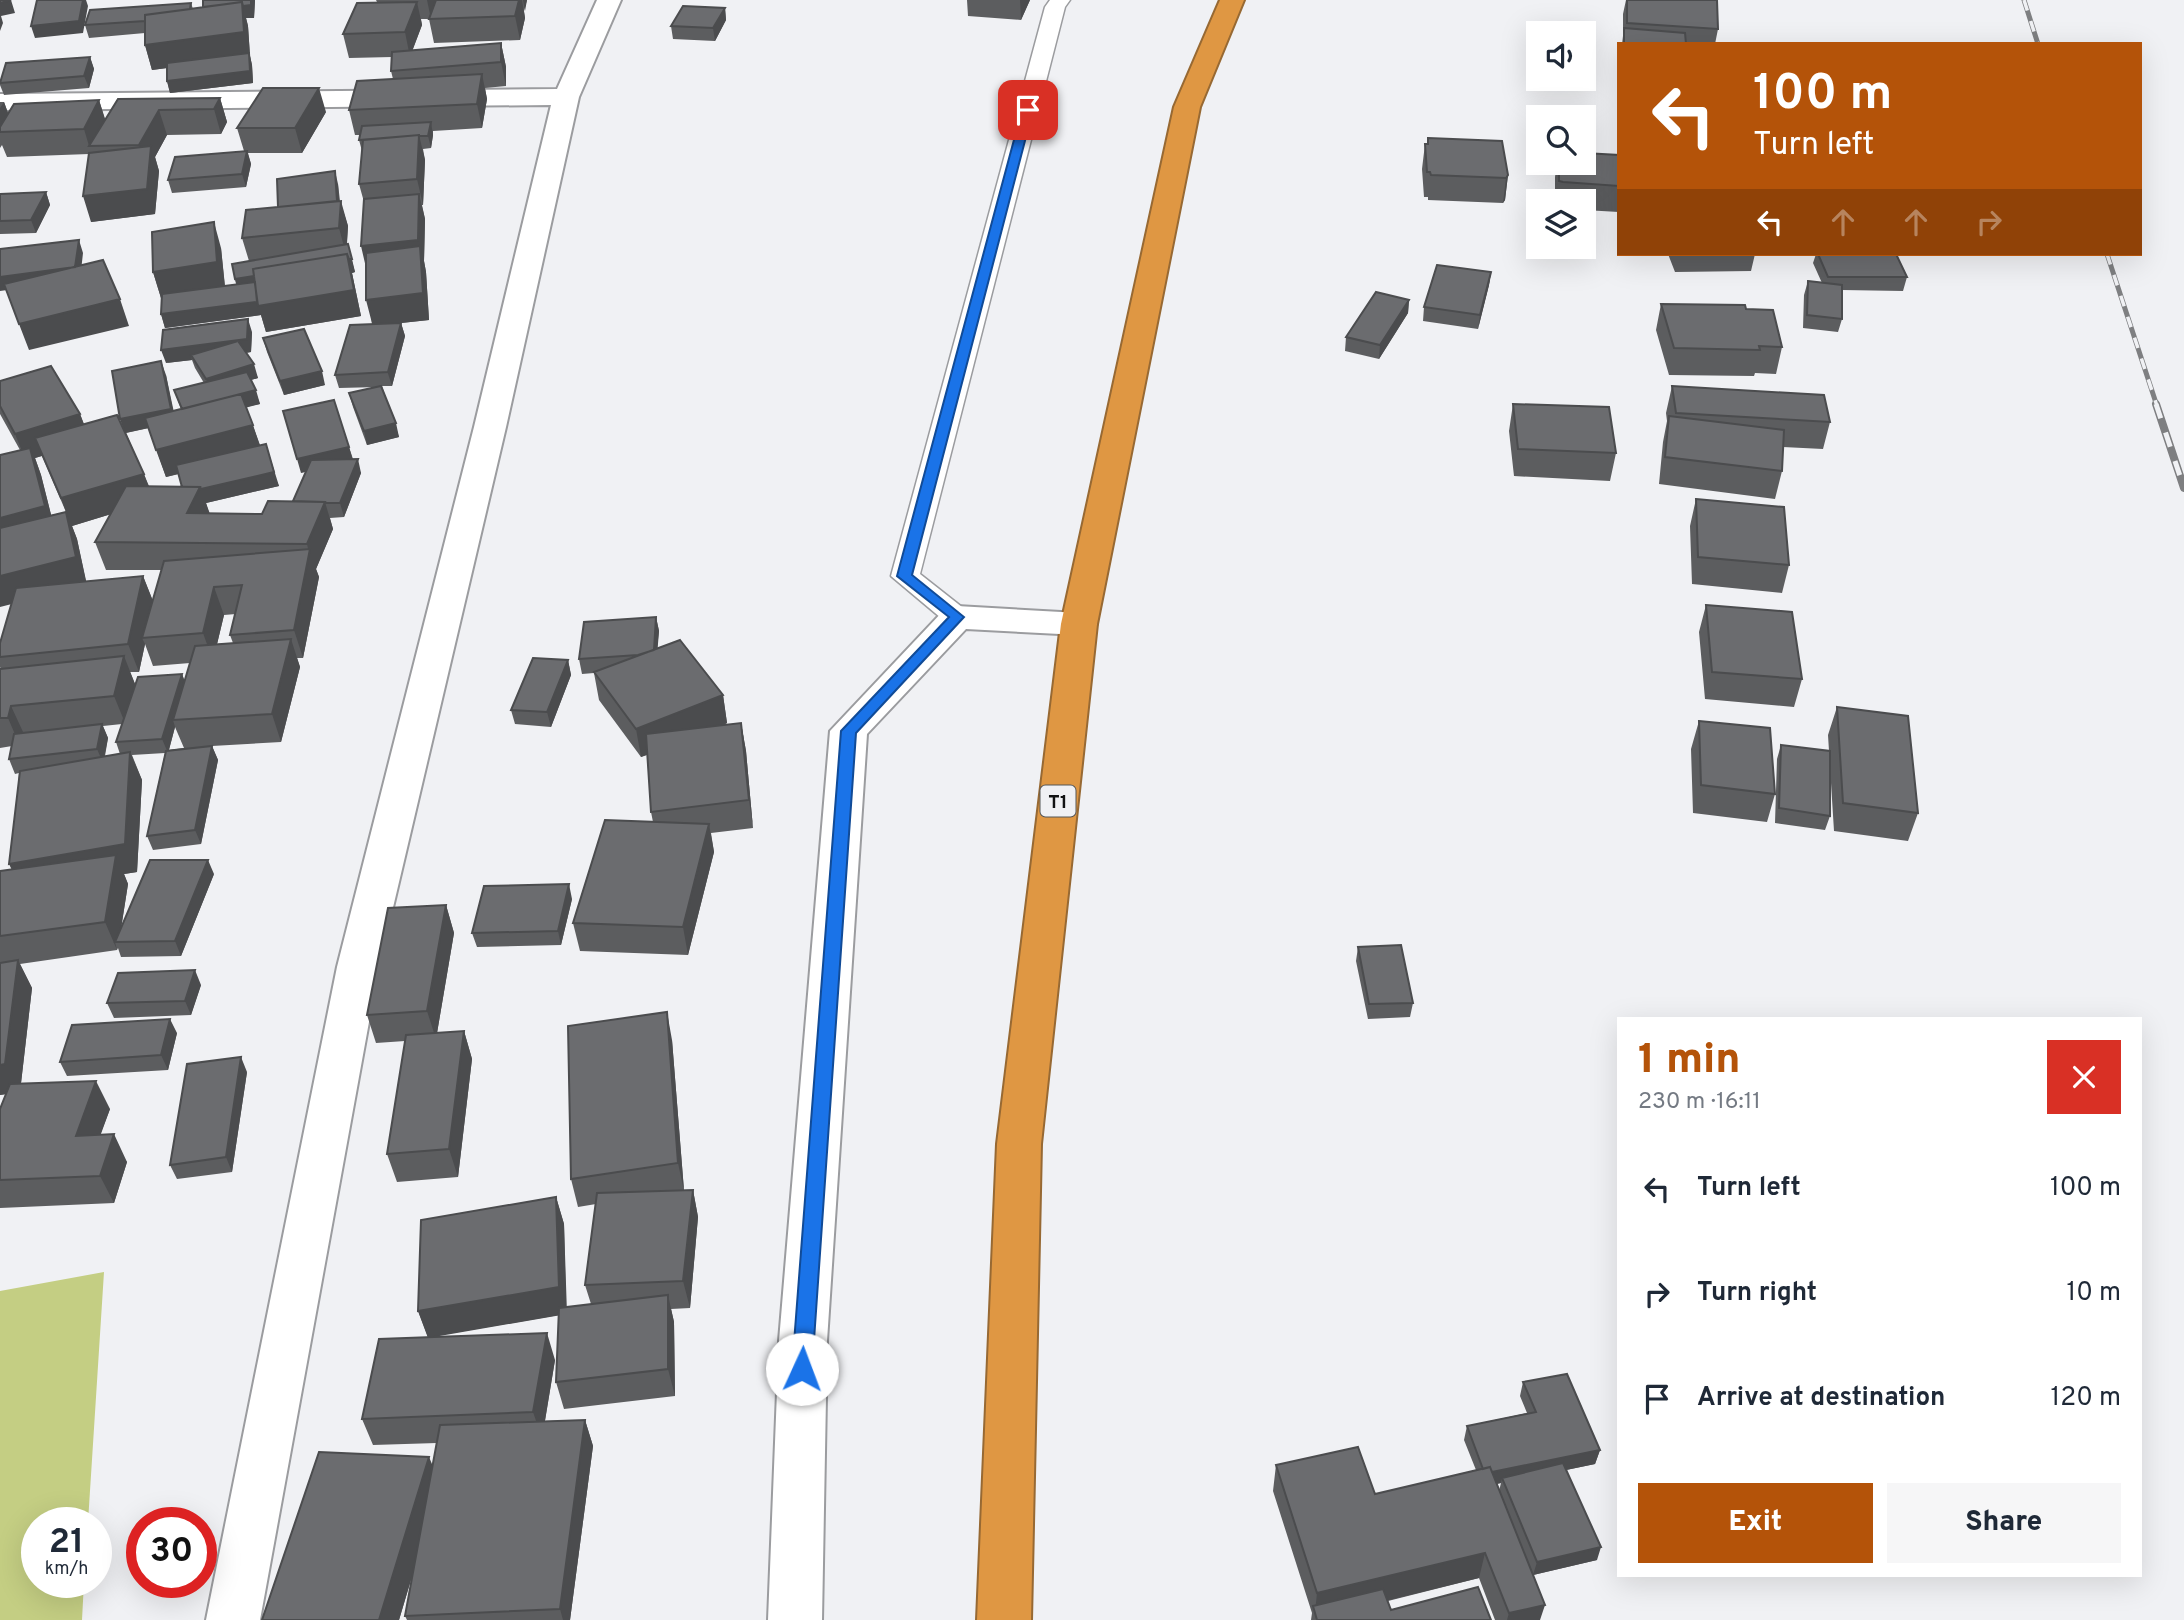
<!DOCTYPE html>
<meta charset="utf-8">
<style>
:root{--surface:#fff;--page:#f6f6f7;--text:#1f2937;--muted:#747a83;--accent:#b45309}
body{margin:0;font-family:Overpass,sans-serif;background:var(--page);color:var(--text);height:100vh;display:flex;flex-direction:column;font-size:26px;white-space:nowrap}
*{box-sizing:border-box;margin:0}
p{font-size:23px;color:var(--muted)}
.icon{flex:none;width:38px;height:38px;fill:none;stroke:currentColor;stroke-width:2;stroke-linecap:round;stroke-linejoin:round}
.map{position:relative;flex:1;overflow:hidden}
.side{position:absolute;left:1617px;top:1017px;width:525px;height:560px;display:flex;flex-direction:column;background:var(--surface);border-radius:0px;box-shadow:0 7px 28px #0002}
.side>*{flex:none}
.hud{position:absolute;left:1617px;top:42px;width:525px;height:214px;border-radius:0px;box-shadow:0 7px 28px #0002;background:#b45309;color:#fff;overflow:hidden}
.tools{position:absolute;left:1526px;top:21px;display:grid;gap:14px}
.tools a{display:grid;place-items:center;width:70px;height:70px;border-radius:0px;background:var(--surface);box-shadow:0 7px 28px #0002;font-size:35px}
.speed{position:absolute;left:21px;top:1507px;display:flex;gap:14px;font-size:35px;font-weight:700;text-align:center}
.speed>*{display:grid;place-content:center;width:91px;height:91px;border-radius:50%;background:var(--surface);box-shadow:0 7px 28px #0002;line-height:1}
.speed small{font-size:18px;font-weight:400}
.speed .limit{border:10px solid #d22;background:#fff;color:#111}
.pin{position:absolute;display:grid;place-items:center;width:60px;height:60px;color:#fff;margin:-30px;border-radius:14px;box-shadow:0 4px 10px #0006}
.me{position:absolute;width:77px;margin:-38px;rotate:2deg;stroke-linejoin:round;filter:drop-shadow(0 0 5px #0008)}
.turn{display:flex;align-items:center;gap:24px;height:147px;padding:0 21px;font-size:32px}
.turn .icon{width:91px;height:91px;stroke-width:2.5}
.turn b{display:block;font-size:49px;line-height:60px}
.lanes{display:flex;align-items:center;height:66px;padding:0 21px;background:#0003;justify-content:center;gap:35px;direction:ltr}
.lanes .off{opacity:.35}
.round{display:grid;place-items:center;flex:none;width:74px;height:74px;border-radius:0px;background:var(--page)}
.overview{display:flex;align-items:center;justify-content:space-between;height:119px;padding:0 21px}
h1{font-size:42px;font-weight:800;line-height:52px;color:var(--accent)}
.primary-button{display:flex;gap:14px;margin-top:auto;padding:14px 21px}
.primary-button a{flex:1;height:80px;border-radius:0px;background:var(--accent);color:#fff;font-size:28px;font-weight:800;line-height:80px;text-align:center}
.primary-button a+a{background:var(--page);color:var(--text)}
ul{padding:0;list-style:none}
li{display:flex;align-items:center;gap:21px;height:105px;padding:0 21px}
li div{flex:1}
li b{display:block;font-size:26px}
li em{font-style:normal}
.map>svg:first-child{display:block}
.green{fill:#c4ce83}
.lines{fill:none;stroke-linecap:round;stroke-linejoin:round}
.lane-casing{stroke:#9b9c9f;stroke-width:3}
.street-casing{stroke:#9b9c9f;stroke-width:4}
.highway-casing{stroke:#976933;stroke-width:4}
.lane{fill:#fff;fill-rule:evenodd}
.street{fill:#fff;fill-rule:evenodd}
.highway{fill:#df9743;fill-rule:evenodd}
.rail-far1-casing{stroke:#7e7f81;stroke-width:5}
.rail-casing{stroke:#7e7f81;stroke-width:8}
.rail-far1{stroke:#f0f1f4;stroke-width:3.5;stroke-dasharray:11;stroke-linecap:butt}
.rail{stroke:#f0f1f4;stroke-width:5;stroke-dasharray:15;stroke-linecap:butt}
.wall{fill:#5c5d5f;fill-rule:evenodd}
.shaded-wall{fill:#4b4c4e}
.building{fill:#6b6c6f;stroke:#4b4c4e;stroke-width:2}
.route{fill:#1a73e8;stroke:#114b97;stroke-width:2}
.labels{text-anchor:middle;stroke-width:6;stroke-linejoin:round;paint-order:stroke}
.shield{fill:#f0f1f4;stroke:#555657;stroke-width:2}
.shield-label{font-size:19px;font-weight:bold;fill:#121314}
</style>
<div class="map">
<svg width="2184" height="1620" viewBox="0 0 2184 1620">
<rect width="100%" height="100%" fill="#f0f1f4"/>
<!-- green -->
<path class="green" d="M104,1272L88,1522H37V1582H84L82,1620H0V1291Z"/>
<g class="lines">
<defs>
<path id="lane" d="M1050,0H1070L1065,7L920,574L967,611L971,617L967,623L957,626L947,623L891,576L1045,7Z"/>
<path id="street" d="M597,0H621L579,97L506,427L379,967L260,1620H206L337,967L474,427L551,105L0,110V94L557,89Z
M957,606L1079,613L1091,616L1097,624L1091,632L1079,635L966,629L867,734L827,1341L822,1620H768L779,1341L830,731L945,609Z"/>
<path id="highway" d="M1220,0H1244L1200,107L1097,624L1041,1144L1031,1620H977L997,1144L1061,624L1174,107Z"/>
</defs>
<!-- lane casing -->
<use href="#lane" class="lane-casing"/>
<!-- street casing -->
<use href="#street" class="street-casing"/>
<!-- highway casing -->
<use href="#highway" class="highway-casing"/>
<!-- lane -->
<use href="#lane" class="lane"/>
<!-- street -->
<use href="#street" class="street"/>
<!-- highway -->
<use href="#highway" class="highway"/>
<defs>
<path id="rail-far1" d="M2024,0L2038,44
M2107,254L2157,406"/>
<path id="rail" d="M2156,404L2184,488"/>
</defs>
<!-- rail-far1 casing -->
<use href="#rail-far1" class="rail-far1-casing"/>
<!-- rail casing -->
<use href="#rail" class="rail-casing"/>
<!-- rail-far1 -->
<use href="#rail-far1" class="rail-far1"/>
<!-- rail -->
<use href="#rail" class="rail"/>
</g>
<!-- wall -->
<path class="wall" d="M203,0H255L254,18H246L248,26L250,56L252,65L253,83L170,93L167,81V68L152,70L145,45V33L89,38L85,25L191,3L193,9L203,7Z
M376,0H527L524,11L525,18L520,40L434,43L429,19H421L422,25L412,51L501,43L506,67V86L485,88L487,99L482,128L433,131V135L431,148L423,149L425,160L423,205H422L425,219L424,261L426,272L429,320L401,323L405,336L392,386H382L399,437L367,445L353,407L349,393L378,387L339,388L335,375L372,324L366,266L364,202L359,184L362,151L359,140L360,135H355L349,110L393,79L391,71L392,57L349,58L343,34L377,2Z
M967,0H1030L1021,20L968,16Z
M1626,0H1717L1718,29L1715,44H1622L1623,36V14Z
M725,8L726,20L715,41L673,39L671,26Z
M90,57L94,69L89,88L4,95L0,85V80Z
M220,98L227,122L221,134L167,135L155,157L159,171L155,214L91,222L89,154L7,157L2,145L0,148V102H4L8,113L99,100L105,120Z
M326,112L302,153H248L251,164L246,187L172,193L168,180L244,151L237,128Z
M1428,138L1508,175L1505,200L1503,203L1428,200V197H1424L1422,169L1425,144H1427Z
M1619,155V212L1584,210V201H1555V177L1557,163H1584Z
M338,184L340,201L348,226L347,244L355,272L352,273L361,316L266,332L261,315L165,328L161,314V298L153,272L221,248L225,286L236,284L235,279L249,261L242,238L278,207Z
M46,192L50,205L36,233L0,234V194Z
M1668,254H1755L1751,271L1675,272Z
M1816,254H1896L1907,277L1903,291L1842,290V319L1838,332L1803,328L1804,295L1808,281L1822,283L1813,263Z
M1491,272L1489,285L1478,329L1423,321L1424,307Z
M1409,300L1408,313L1379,359L1345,351L1346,337Z
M1661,304L1746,309L1782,347L1776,374L1755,373L1754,376L1669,375L1656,330Z
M252,332L251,352L246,353L258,378L251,380L260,404L246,407L260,445L279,486L206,503L209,513L262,514L293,501L306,471L301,473L349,447L353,459L361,473L344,517L330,518L333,529L316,569L319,577L303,658H297L300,667L281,742L212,746L218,760L201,844L153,850L147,836L165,753L132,755L142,780L137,872L124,874L128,884L121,928L214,874L181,956L121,957L118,948L117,950L20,964L32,988L21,1083L110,1109L100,1135L127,1162L114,1203L0,1208V1109L6,1094L0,1095V871L12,870L19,773L15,774L9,759L12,746L0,748V669H1L0,667V643L12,604L20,450L0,414V381L80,414L84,424L124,429L120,419L166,375L173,411L181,409L174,390L204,383L195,368L192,360L166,363ZM149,428L166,477L179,474L182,487L149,486L126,433ZM42,456L66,512L51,515L41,475L35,458ZM111,514L95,542L106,570H161L153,601L143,576L86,582L77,539L72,526ZM236,614L230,635L233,643L217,644L224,615ZM145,644L153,666L190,663L185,682L182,674L135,684L130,672H139ZM122,724L116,742L120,754L105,756L108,738L103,726ZM175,727L184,748L169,750Z
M263,338L325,385L284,395L267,352Z
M1672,386L1830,422L1823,449L1783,447L1782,471L1775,499L1659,484L1663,442L1667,421L1666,413Z
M1513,404L1616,453L1610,481L1514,476L1509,431Z
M1696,499L1789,565L1782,593L1692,584L1690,526Z
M1706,605L1802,679L1794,707L1705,699L1699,632Z
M656,617L659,631L657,648L723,695L727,723L724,725L741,723L746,751L753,828L711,833L714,852L688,955L580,951L573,923L653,822L651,812L647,755L641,757L599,700L594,673L582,674L579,659Z
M568,660L571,675L551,727L515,724L511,710Z
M1837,707L1918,813L1908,841L1834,831L1830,767V816L1825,830L1775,823L1777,759L1781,745L1829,751L1828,735Z
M1699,721L1775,794L1767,822L1693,813L1691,749Z
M572,899L561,945L477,947L472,933Z
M446,905L454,933L437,1033L464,1031L472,1059L458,1177L397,1182L387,1154L405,1041L376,1043L367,1015Z
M1358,947L1413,1003L1410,1017L1368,1019L1356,961Z
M201,985L191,1015L114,1018L107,1003Z
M177,1033L168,1070L67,1076L60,1062Z
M672,1040L684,1190H693L698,1217L690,1308L671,1309L674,1322L675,1396L564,1409L556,1382L559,1315L429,1337L555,1360L545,1421L585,1420L593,1446L570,1620H407L405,1616L413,1573L399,1620H262L433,1466L437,1443L373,1445L362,1419L428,1337L418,1311L556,1197L564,1224L566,1307L591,1304L585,1285L596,1204L578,1207L571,1179Z
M247,1072L232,1172L177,1179L170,1165Z
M1523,1382L1600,1450L1595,1464L1566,1470L1597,1560L1533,1575L1540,1620H1495L1479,1578L1388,1601L1391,1610L1491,1620H1311L1312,1613L1273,1491L1276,1465L1375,1494L1476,1470L1464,1440L1467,1426L1527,1413L1520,1396ZM1501,1483L1499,1491L1496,1484Z"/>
<!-- shaded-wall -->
<path class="shaded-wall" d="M11,0L15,13L1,16L3,23L0,31V3Z
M83,0H86L88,6L83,33L35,38L31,26Z
M251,0H255L254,18H246L248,26L250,56L252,65L253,83L170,93L167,81L249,57L152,70L145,45L206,23Z
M427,0H438L431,19Z
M519,0H522L525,18L520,40L515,16Z
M523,0H527L525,11Z
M1020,0H1030L1021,20Z
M417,2L422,25L410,57L405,32Z
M725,8L726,20L715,41L713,28Z
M501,43L506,67V86L501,62Z
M90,57L94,69L89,88L84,76Z
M482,74L487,99L482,128L477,104Z
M319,88L326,112L302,153L295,128Z
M220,98L227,122L221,134L214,109Z
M99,100L107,125L89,146L84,129Z
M4,102L13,127L0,132V108Z
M159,110L167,135L155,157L159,171L155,214L91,222L83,196L147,170L139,145Z
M431,122L433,135L431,148L428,136Z
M419,135L425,160L423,205L417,179Z
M247,151L251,164L246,187L242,174Z
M335,171L338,184L340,212L341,201L348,226L346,254L339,228L282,223Z
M1508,175L1505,200L1503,203L1506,178Z
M46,192L50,205L36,233L31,220Z
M419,194L425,219L424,261L426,272L429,320L401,323L405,336L392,386L373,327L366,300L367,272L361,246Z
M214,222L221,248L225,288L161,298L153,272Z
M79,240L83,253L80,280L0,291V277Z
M352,259L355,272L352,273L361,316L266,332L261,315L165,328L161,314L239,292L235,279Z
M1491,272L1489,285L1478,329L1480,315Z
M120,299L129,326L29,350L19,324Z
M1409,300L1408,313L1379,359L1380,345Z
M248,319L252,332L251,352L194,360L191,355L192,360L166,363L161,350Z
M161,361L166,375L176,422L125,433L120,419Z
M254,364L258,378L210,392L206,379Z
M322,371L325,385L284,395L280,381Z
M256,390L260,404L187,423L182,409Z
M80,414L90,441L35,458L41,475L56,534L0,548V518L26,461L15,434Z
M396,423L399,437L367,445L364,431Z
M253,425L262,452L166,477L156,450Z
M266,444L279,486L206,503L210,514L187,513L200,487Z
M349,447L353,461L301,473L297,459Z
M358,459L361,473L344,517L340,503Z
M144,474L154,501L72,526L77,539L87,585L0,607V576L66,512L61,498Z
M325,502L333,529L316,569L319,577L303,658L294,630L309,553L307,544Z
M143,576L154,604L142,638L145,644L139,672L128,644Z
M214,587L224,615L213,661L203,633Z
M656,617L659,631L656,669L653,654Z
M291,639L300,667L281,742L272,714Z
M124,656L135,684L125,723L114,696Z
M568,660L571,675L551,727L547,712Z
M182,674L187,688L173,720L175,727L168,753L162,739Z
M723,695L727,723L641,757L636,729Z
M11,706L24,734L20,746L8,718Z
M741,723L746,751L753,828L749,800Z
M102,724L108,738L103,763L97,749Z
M212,746L218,760L201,844L195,830Z
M130,752L142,780L137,872L124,874L128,884L119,942H115L117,950L105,922L23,893L9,864Z
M709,824L714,852L688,955L683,927Z
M208,860L214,874L181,956L175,941Z
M569,884L572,899L561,945L558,931Z
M446,905L454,933L436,1039L427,1011Z
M18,960L32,988L20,1092L0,1095V1065Z
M195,970L201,985L191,1015L185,1001Z
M667,1012L672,1040L684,1191L678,1163Z
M170,1019L177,1033L168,1070L161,1055Z
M464,1031L472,1059L458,1177L449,1149Z
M241,1057L247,1072L232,1172L226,1157Z
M96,1081L110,1109L90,1164L76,1136Z
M114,1134L127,1162L114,1203L100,1176Z
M693,1190L698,1217L690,1308L683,1281Z
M556,1197L564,1224L567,1314L428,1338L418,1311Z
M668,1295L674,1322L675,1396L668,1369Z
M547,1333L555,1360L542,1438L533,1412Z
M585,1420L593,1446L570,1620H563L560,1609Z
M1600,1450L1595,1464L1504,1483L1502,1478L1501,1483L1482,1487L1485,1474Z
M429,1457L440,1483L399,1620H379Z
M1601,1547L1597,1560L1533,1575L1537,1562Z
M1485,1553L1479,1578L1316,1618L1315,1612L1317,1593Z
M1545,1605L1540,1620H1507L1509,1613Z"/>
<!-- building -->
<path class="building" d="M0,0H11L0,3Z
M37,0H83L79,21L31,26Z
M203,0H251V5L243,6L242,2L203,7Z
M436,0H519L515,16L429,19Z
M1627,0H1717L1718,29L1627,23Z
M242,2L244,32L145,45V15Z
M417,2L405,32L343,34L357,3Z
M191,3L190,9L145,15V21L85,25L90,10Z
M683,6L725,8L713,28L671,26Z
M1624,28L1685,33L1686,44H1624Z
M501,43V62L391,71L392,52Z
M249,53L250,71L167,81V63Z
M90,57L84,76L0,83L6,63Z
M482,74L477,104L349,110L357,81Z
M263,88H319L295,128H237Z
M220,98L214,109L159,110L139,145L89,146L118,99Z
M99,100L84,129L0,132V127L14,104Z
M431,122L428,136H419V135L359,140L362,126Z
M419,135L417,179L359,184L363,140Z
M1428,138L1502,141L1508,175L1506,178L1431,175L1430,172H1427L1425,144H1428Z
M151,146L147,189L83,196L89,153Z
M247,151L242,174L168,180L175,157Z
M1584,153L1619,155V186L1563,182L1559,181V163H1584Z
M335,171L337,201L278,207L277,179Z
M46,192L31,220L0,221V194Z
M419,194L418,240L361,246L364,199Z
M341,201L339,228L242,238L246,210Z
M214,222L217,262L153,272L152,232Z
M79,240L75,267L0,277V249Z
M348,244L352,259H349L347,254L253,269L254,276L235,279L232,264Z
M420,246L423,293L366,300V253Z
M347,254L354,290L258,306L253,269Z
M1818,254H1896L1907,277H1828Z
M103,260L120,299L19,324L4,284Z
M1437,265L1491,272L1480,315L1424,307Z
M1808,281L1842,285V319L1807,315Z
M255,282L257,302L161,314L162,294Z
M1376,292L1409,300L1380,345L1346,337Z
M1661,304L1745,305L1746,309L1773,310L1782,347L1759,346L1760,350L1674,348Z
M248,319L247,339L161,350L163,330Z
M401,323L388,372L335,375L350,325Z
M304,329L322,371L280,381L263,338Z
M238,341L254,364L206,379L191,355Z
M161,361L171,409L120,419L112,371Z
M51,366L80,414L15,434L0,406V381Z
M247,372L256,390L182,409L174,390Z
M381,386L396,423L364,431L349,393Z
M1672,386L1824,395L1830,422L1676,413Z
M241,394L253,425L156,450L145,418Z
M334,400L349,447L297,459L283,411Z
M1513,404L1609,407L1616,453L1518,449Z
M117,415L144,474L61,498L35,438Z
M1669,416L1784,430L1782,471L1665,457Z
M266,444L274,472L201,489L200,487H182L176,465Z
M30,448L45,506L0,518V455Z
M358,459L340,503H326L325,502L293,501L311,460Z
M126,486L200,487L187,513L262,514L268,501L325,502L307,544L95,542Z
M1696,499L1784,507L1789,565L1698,557Z
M66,512L76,557L0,576V528Z
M310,549L294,630L230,635L242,585L214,587L203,633L142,638L164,561Z
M143,576L128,644L0,657V643L16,588Z
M1706,605L1792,612L1802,679L1712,672Z
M656,617L654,650L638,655L579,659L584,622Z
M291,639L272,714L173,720L195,646Z
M680,640L723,695L636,729L594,672Z
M124,656L114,696L11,706L8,718H0V669Z
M533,658L568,660L547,712L511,710Z
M182,674L162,739L116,742L138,677Z
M1837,707L1908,716L1918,813L1843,803Z
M1699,721L1770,728L1775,794L1701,785Z
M741,723L749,800L651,812L646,734Z
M102,724L97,749L9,759L14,734Z
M1781,745L1830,751V816L1779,808Z
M212,746L195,830L147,836L166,751Z
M130,752L125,844L9,864L20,771Z
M605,820L709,824L683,927L573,923Z
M116,855L105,922L0,936V871Z
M150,860H208L175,941L115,942Z
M569,884L558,931L472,933L484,886Z
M446,905L427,1011L367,1015L388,908Z
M1401,945L1413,1003L1369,1004L1358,947Z
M18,960L5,1064L0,1065V963Z
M195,970L185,1001L107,1003L118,973Z
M667,1012L678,1163L571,1179L568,1026Z
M170,1019L161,1055L60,1062L72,1025Z
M464,1031L449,1149L387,1154L406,1035Z
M241,1057L226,1157L170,1165L187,1064Z
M96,1081L76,1136L114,1134L100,1176L0,1180V1109L10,1084Z
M693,1190L683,1281L585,1285L597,1193Z
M556,1197L559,1287L418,1311L421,1220Z
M668,1295V1369L556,1382L559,1308Z
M547,1333L533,1412L362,1419L379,1339Z
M1567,1374L1600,1450L1492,1472L1490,1467L1483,1469L1467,1426L1536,1412L1523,1382Z
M585,1420L560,1609L405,1616L440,1425Z
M1358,1447L1375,1494L1490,1467L1545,1605L1509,1613L1485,1553L1317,1593L1276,1465Z
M319,1452L429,1457L379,1620H262Z
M1563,1463L1601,1547L1537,1562L1502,1478Z
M1478,1587L1491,1620H1317L1313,1606L1383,1589L1391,1610Z"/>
<!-- route -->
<path class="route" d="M1028,107L1033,110L912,575L964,617L856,733L812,1369L809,1375L802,1378L795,1375L792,1369L841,731L949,617L897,576L1022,110Z"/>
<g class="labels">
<!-- shield labels -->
<rect class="shield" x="1040.5" y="785.5" width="35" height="31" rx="5"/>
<g class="shield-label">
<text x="1058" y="808">T1</text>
</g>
</g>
</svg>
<div class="tools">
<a><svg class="icon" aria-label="sound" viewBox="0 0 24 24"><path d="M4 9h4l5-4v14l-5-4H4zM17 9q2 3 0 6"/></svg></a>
<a><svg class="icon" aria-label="search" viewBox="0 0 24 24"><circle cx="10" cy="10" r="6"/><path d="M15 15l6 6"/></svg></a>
<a><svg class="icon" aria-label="layers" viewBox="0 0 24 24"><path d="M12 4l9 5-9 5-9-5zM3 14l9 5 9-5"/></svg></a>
</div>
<div class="speed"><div>21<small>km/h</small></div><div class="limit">30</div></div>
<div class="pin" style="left:1028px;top:110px;background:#d93025"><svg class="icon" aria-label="arrive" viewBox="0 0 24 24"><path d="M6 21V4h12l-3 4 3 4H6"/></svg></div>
<svg class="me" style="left:802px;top:1369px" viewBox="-20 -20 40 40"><circle r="19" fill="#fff"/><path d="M0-13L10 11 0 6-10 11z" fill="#1a73e8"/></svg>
<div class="hud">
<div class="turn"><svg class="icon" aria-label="left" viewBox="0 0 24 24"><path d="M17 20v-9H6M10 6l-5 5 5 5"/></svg><div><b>100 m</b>Turn left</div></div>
<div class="lanes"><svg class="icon" aria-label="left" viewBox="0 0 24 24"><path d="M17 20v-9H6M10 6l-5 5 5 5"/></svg><svg class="icon off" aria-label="ahead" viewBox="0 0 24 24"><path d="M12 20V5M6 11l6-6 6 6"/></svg><svg class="icon off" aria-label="ahead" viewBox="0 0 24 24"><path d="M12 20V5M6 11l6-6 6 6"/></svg><svg class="icon off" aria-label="right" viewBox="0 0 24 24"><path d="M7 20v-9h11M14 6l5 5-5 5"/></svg></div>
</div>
<section class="side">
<div class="overview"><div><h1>1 min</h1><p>230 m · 16:11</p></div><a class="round" style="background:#d93025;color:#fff"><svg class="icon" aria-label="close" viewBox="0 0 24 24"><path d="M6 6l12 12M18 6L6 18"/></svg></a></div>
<ul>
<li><svg class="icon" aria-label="left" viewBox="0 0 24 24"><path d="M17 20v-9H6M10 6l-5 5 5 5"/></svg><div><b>Turn left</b></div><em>100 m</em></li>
<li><svg class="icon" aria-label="right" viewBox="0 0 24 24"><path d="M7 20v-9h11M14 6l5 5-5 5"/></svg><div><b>Turn right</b></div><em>10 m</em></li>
<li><svg class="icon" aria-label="arrive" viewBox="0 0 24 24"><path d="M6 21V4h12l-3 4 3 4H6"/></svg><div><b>Arrive at destination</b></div><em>120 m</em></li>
</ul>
<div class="primary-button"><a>Exit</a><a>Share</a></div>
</section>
</div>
